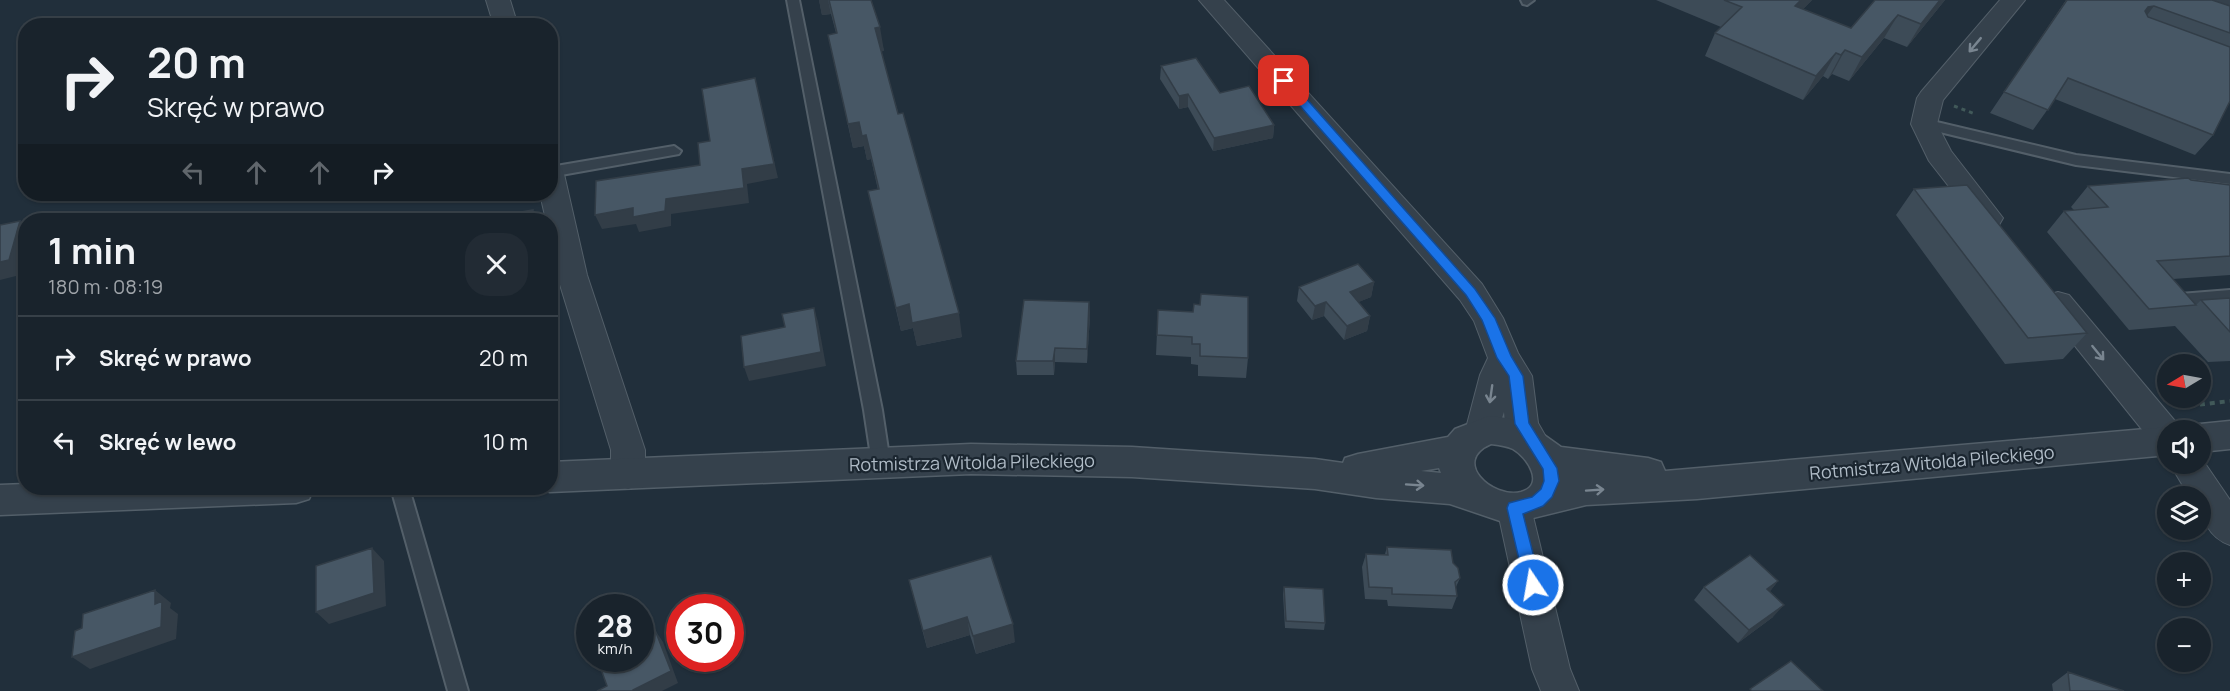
<!DOCTYPE html>
<html lang="pl">
<meta charset="utf-8">
<style>
:root{--surface:#19232c;--page:#222b34;--text:#f1f3f6;--muted:#9fa4a9;--line:#374048}
body{margin:0;font-family:Manrope,sans-serif;background:var(--page);color:var(--text);height:100vh;display:flex;flex-direction:column;font-size:22px;white-space:nowrap}
*{box-sizing:border-box;margin:0}
p{font-size:20px;color:var(--muted)}
.icon{flex:none;width:33px;height:33px;fill:none;stroke:currentColor;stroke-width:2;stroke-linecap:round;stroke-linejoin:round}
.map{position:relative;flex:1;overflow:hidden}
.drawer{position:absolute;left:18px;top:213px;width:540px;height:282px;display:flex;flex-direction:column;background:var(--surface);border-radius:24px;box-shadow:0 2px 4px #0004,0 0 0 2px var(--line)}
.drawer>*{flex:none}
.hud{position:absolute;left:18px;top:18px;width:540px;height:183px;border-radius:24px;box-shadow:0 2px 4px #0004,0 0 0 2px var(--line);background:#19232c;color:var(--text);overflow:hidden}
.needle{width:39px;rotate:260deg}
.tools{position:absolute;left:2157px;top:354px;display:grid;gap:12px}
.tools a{display:grid;place-items:center;width:54px;height:54px;border-radius:50%;background:var(--surface);box-shadow:0 2px 4px #0004,0 0 0 2px var(--line);font-size:30px}
.speed{position:absolute;left:576px;top:594px;display:flex;gap:12px;font-size:30px;font-weight:700;text-align:center}
.speed>*{display:grid;place-content:center;width:78px;height:78px;border-radius:50%;background:var(--surface);box-shadow:0 2px 4px #0004,0 0 0 2px var(--line);line-height:1}
.speed small{font-size:15px;font-weight:400}
.speed .limit{border:9px solid #d22;background:#fff;color:#111}
.pin{position:absolute;display:grid;place-items:center;width:51px;height:51px;color:#fff;margin:-26px;border-radius:12px;box-shadow:0 3px 9px #0006}
.me{position:absolute;width:66px;margin:-33px;rotate:348deg;stroke-linejoin:round;filter:drop-shadow(0 0 4px #0008)}
.turn{display:flex;align-items:center;gap:21px;height:126px;padding:0 30px;font-size:27px}
.turn .icon{width:78px;height:78px;stroke-width:2.5}
.turn b{display:block;font-size:42px;line-height:51px}
.lanes{display:flex;align-items:center;height:57px;padding:0 30px;background:#0003;justify-content:center;gap:30px;direction:ltr}
.lanes .off{opacity:.35}
.round{display:grid;place-items:center;flex:none;width:63px;height:63px;border-radius:24px;background:var(--page)}
.overview{display:flex;align-items:center;justify-content:space-between;height:102px;padding:0 30px}
h1{font-size:36px;font-weight:700;line-height:45px}
ul{padding:0;list-style:none}
li{display:flex;align-items:center;gap:18px;height:84px;padding:0 30px;border-top:2px solid var(--line)}
li div{flex:1}
li b{display:block;font-size:22px}
li em{font-style:normal}
.map>svg:first-child{display:block}
.lines{fill:none;stroke-linecap:round;stroke-linejoin:round}
.service-casing{stroke:#535f69;stroke-width:4}
.minor-casing{stroke:#535f69;stroke-width:2}
.tertiary-casing{stroke:#535f69;stroke-width:3}
.path-far1{stroke:#415959;stroke-width:3;stroke-dasharray:4 4;stroke-linecap:butt}
.path{stroke:#415959;stroke-width:4;stroke-dasharray:5 5;stroke-linecap:butt}
.service{fill:#35414c;fill-rule:evenodd}
.minor{fill:#35414c;fill-rule:evenodd}
.tertiary{fill:#35414c;fill-rule:evenodd}
.wall{fill:#3d4b57}
.shaded-wall{fill:#323d47}
.building{fill:#475765;stroke:#323d47;stroke-width:1.5}
.oneway{stroke:#798590}
.route{fill:#1a73e8;stroke:#114b97;stroke-width:1.5}
.labels{text-anchor:middle;stroke-width:4.5;stroke-linejoin:round;paint-order:stroke}
.street-label{font-size:18px;fill:#b0bcc7;stroke:#1b2630}
</style>
<div class="map">
<svg width="2230" height="691" viewBox="0 0 2230 691">
<rect width="100%" height="100%" fill="#212f3b"/>
<g class="lines">
<defs>
<path id="service" d="M787,0H799L882,410L890,463L887,468L881,470L875,468L872,463L864,410Z
M1521,0H1534L1527,5L1523,4Z
M1924,119L2076,155L2230,174V184L2076,165L1919,127L1917,124L1919,121Z
M674,146L681,151L679,154L550,177V167Z
M2230,290V302L2180,306L2174,304L2172,300L2174,296L2180,294Z
M391,488H409L468,691H448Z"/>
<path id="minor" d="M486,0H510L518,26H494Z
M1199,0H1224L1482,284L1503,318L1518,353L1532,376L1538,423L1550,444L1545,454L1533,458L1521,454L1505,424L1504,412L1494,442L1482,446L1470,442L1465,432L1480,375L1488,358L1474,321L1460,300Z
M2000,0H2025L1943,100L1937,124L1951,151L2003,218L1999,225L1989,228L1979,225L1929,161L1911,124L1917,98L1921,92Z
M2210,0H2230V10L2213,5Z
M550,165L560,167L564,174L587,275L645,450V475L640,485L628,489L616,485L611,475V450L557,275L550,244V220H546L540,194H550Z
M2058,292L2069,295L2180,427L2181,430H2168V450L2156,447L2047,311L2043,303L2047,295Z
M2200,456L2230,500V545C2209,538 2200,518 2200,496H2189L2170,464H2200Z
M1514,493L1526,497L1531,508L1570,669L1579,691H1541L1532,669L1497,508L1502,497Z"/>
<path id="tertiary" d="M1489,416L1507,418L1530,425L1561,447L1648,458L1661,462L1665,471L2168,427L2179,430H2168V455L1697,499L1586,505L1509,524L1450,504L1376,498L1315,489L1132,477L971,474L550,492L537,488H550V462L971,444L1132,447L1315,459L1343,463L1345,458L1358,454L1448,437L1455,429ZM1491,444C1499,445 1507,446 1513,449C1527,457 1546,485 1521,492C1492,499 1451,461 1491,444ZM1439,468L1441,473L1421,471Z
M2230,421V449L2200,452V430H2186L2200,424Z
M26,484V488H314L309,499L296,503L0,515V485Z"/>
</defs>
<!-- service casing -->
<use href="#service" class="service-casing"/>
<!-- minor casing -->
<use href="#minor" class="minor-casing"/>
<!-- tertiary casing -->
<use href="#tertiary" class="tertiary-casing"/>
<!-- path-far1 -->
<path class="path-far1" d="M1954,106L1975,114"/>
<!-- path -->
<path class="path" d="M2180,407L2230,401"/>
<!-- service -->
<use href="#service" class="service"/>
<!-- minor -->
<use href="#minor" class="minor"/>
<!-- tertiary -->
<use href="#tertiary" class="tertiary"/>
</g>
<!-- wall -->
<path class="wall" d="M819,0H871L884,51H881L890,84L962,337L917,346L913,328L901,331L868,191L878,190L871,159L867,160L864,146L853,148L828,35L836,33L831,14L822,15Z
M1656,0H1812L1803,9L1851,28L1875,0H1945L1907,47L1884,38L1849,81L1832,74L1828,79L1823,76L1803,100L1705,56L1715,33L1721,27Z
M2066,0L2230,6V101L2213,135L2195,155L2055,99L2033,130L1990,113Z
M1161,66L1220,93L1274,125L1273,138L1213,151L1188,107L1179,109L1160,79Z
M2191,180L2230,185V275L2173,279L2196,305L2201,300L2230,298V361L2208,362L2175,326L2129,330L2047,232L2064,211L2074,210L2071,207L2088,186Z
M1914,189L2087,333L2063,359L2005,364L1896,215Z
M1374,282L1371,297L1358,302L1370,316L1367,331L1344,340L1324,316L1312,320L1297,301L1299,287Z
M1089,302L1090,316L1087,363L1055,362L1054,375H1017L1016,361Z
M1158,310L1193,312L1248,358L1246,378L1198,376V365L1191,364V357L1156,355Z
M1387,547L1453,563L1460,578L1456,587L1457,596L1452,609L1388,606L1387,600L1365,599L1362,567L1366,554H1385Z
M909,580L1015,642L976,654L970,635L927,648Z
M1778,581L1770,591L1773,617L1738,643L1694,600L1704,587Z
M1284,587L1325,623L1324,630L1285,628L1283,594Z
M2068,672L2124,691H2053L2052,684Z"/>
<!-- shaded-wall -->
<path class="shaded-wall" d="M819,0H828L831,14L822,15Z
M1801,0H1812L1784,29L1795,6Z
M1940,0H1945L1907,47L1921,24Z
M2154,6L2139,26L2133,27L2148,7Z
M1898,15L1884,38L1849,81L1862,57Z
M880,27L884,51L879,52L875,28Z
M1845,50L1832,74L1828,79L1841,55Z
M1836,53L1823,76L1803,100L1816,76Z
M755,78L778,178L747,184L749,203L671,214V226L639,232L636,224L602,229L595,215L666,199L742,169Z
M1188,94V107L1179,109V96Z
M859,122L864,146L853,148L848,124Z
M1274,125L1273,138L1213,151L1214,138Z
M866,135L871,159L867,160L862,136Z
M438,194H465L441,199Z
M466,194H502L470,201Z
M533,210L538,220H532Z
M20,221L26,227V267L24,274L0,280V262Z
M550,256L557,284L550,285Z
M1374,282L1371,297L1347,307L1350,292Z
M1089,302L1090,316L1087,363V349Z
M1326,302L1324,316L1312,320L1315,306Z
M909,304L959,313L962,337L917,346L913,328L901,331L896,308Z
M814,308L818,322L826,366L749,381L744,367Z
M1370,316L1367,331L1344,340L1347,326Z
M1055,348V362L1054,375L1053,361Z
M372,548L384,561L386,606L329,624L316,612Z
M1778,581L1768,594L1767,589Z
M155,590L171,603L170,608L178,614L176,639L90,669L72,657L155,604Z
M1784,605L1773,617L1738,643L1749,630Z
M967,617L970,635L927,648L923,631Z
M1013,624L1015,642L976,654L973,636Z
M655,630L663,642L678,683L662,691H633V690Z"/>
<!-- building -->
<path class="building" d="M829,0H871L880,27L875,28L890,84L898,114L903,113L959,313L912,323L909,304L896,308L868,191L879,189L866,135L862,136L859,122L848,124L828,35L837,33Z
M1724,0H1801L1795,6L1851,28L1875,0H1940L1921,24L1898,15L1862,57L1845,50L1841,55L1836,53L1816,76L1715,33L1742,7Z
M2067,0H2212L2230,6V33L2154,6L2148,7L2145,11L2148,17L2230,47V101L2213,135L2068,78L2048,110L2004,92Z
M1196,58L1220,93L1249,86L1274,125L1214,138L1188,94L1179,96L1161,66Z
M755,78L774,164L742,169L744,188L666,199L665,211L633,217V208L595,215L596,181L700,165L698,143L710,141L702,89Z
M2188,178L2191,180L2230,185V256L2157,261L2196,305L2149,309L2064,211L2108,207L2088,186Z
M1967,185L2087,333L2028,338L1914,189Z
M533,210L532,220H473Z
M20,221L9,260L0,262V225Z
M1358,264L1374,282L1350,292L1370,316L1347,326L1326,302L1315,306L1299,287Z
M1201,294L1248,297V358L1200,356V344H1192V337L1157,335L1158,310L1193,312L1194,304L1200,305Z
M2230,298V332L2201,300Z
M1024,300L1089,302L1087,349L1055,348L1053,361H1016Z
M814,308L821,352L744,367L741,336L785,327L782,314Z
M1387,547L1451,550L1453,563L1458,568L1460,578L1455,582L1457,596L1392,594V588L1369,587L1366,554L1388,555Z
M372,548L374,593L316,612V566Z
M1750,555L1778,581L1767,589L1784,605L1749,630L1704,587Z
M991,556L1013,624L973,636L967,617L923,631L909,580Z
M1284,587L1323,589L1325,623L1286,621Z
M155,590V604L162,601L161,627L72,657L75,631L82,628L83,614Z
M655,630L671,671L633,690V691H597L607,686L597,658H640V637Z
M1791,661L1823,691H1752L1750,689Z
M2068,672L2124,691H2070Z"/>
<!-- one-way arrows -->
<defs><path id="oneway-shaft" d="M-6 0H5M1.5-3L5.5 0L1.5 3" fill="none" stroke-width="1.6" stroke-linecap="round" stroke-linejoin="round" transform="scale(1.5)"/></defs>
<g class="oneway">
<use href="#oneway-shaft" transform="translate(1975 45) rotate(130)"/>
<use href="#oneway-shaft" transform="translate(2098 353) rotate(51)"/>
<use href="#oneway-shaft" transform="translate(1491 394) rotate(98)"/>
<use href="#oneway-shaft" transform="translate(1415 485) rotate(4)"/>
<use href="#oneway-shaft" transform="translate(1595 490) rotate(-4)"/>
</g>
<!-- route -->
<path class="route" d="M1284,77L1288,78L1475,289L1495,318L1511,356L1523,376L1529,423L1557,468L1559,481L1552,497L1543,506L1523,514L1541,585L1538,590L1533,592L1527,590L1525,585L1507,508L1509,503L1532,497L1541,489L1544,481L1543,469L1515,424L1509,376L1497,358L1482,320L1466,295L1280,83L1278,81Z"/>
<g class="labels">
<!-- street labels -->
<g class="street-label">
<text transform="translate(972 463) rotate(-1)" y="6">Rotmistrza Witolda Pileckiego</text>
<text transform="translate(1932 463) rotate(-5)" y="6">Rotmistrza Witolda Pileckiego</text>
</g>
</g>
</svg>
<div class="tools">
<a><svg class="needle" viewBox="-14 -14 28 28"><path d="M0-13l5 13h-10z" fill="#e53935"/><path d="M0 13l5-13h-10z" fill="#9fa4a9"/></svg></a>
<a><svg class="icon" aria-label="sound" viewBox="0 0 24 24"><path d="M4 9h4l5-4v14l-5-4H4zM17 9q2 3 0 6"/></svg></a>
<a><svg class="icon" aria-label="layers" viewBox="0 0 24 24"><path d="M12 4l9 5-9 5-9-5zM3 14l9 5 9-5"/></svg></a>
<a>+</a>
<a>−</a>
</div>
<div class="speed"><div>28<small>km/h</small></div><div class="limit">30</div></div>
<div class="pin" style="left:1284px;top:81px;background:#d93025"><svg class="icon" aria-label="arrive" viewBox="0 0 24 24"><path d="M6 21V4h12l-3 4 3 4H6"/></svg></div>
<svg class="me" style="left:1533px;top:585px" viewBox="-20 -20 40 40"><circle r="17" fill="#1a73e8" stroke="#fff" stroke-width="3"/><path d="M0-11L8 9 0 5-8 9z" fill="#fff"/></svg>
<div class="hud">
<div class="turn"><svg class="icon" aria-label="right" viewBox="0 0 24 24"><path d="M7 20v-9h11M14 6l5 5-5 5"/></svg><div><b>20 m</b>Skręć w prawo</div></div>
<div class="lanes"><svg class="icon off" aria-label="left" viewBox="0 0 24 24"><path d="M17 20v-9H6M10 6l-5 5 5 5"/></svg><svg class="icon off" aria-label="ahead" viewBox="0 0 24 24"><path d="M12 20V5M6 11l6-6 6 6"/></svg><svg class="icon off" aria-label="ahead" viewBox="0 0 24 24"><path d="M12 20V5M6 11l6-6 6 6"/></svg><svg class="icon" aria-label="right" viewBox="0 0 24 24"><path d="M7 20v-9h11M14 6l5 5-5 5"/></svg></div>
</div>
<section class="drawer">
<div class="overview"><div><h1>1 min</h1><p>180 m · 08:19</p></div><a class="round"><svg class="icon" aria-label="close" viewBox="0 0 24 24"><path d="M6 6l12 12M18 6L6 18"/></svg></a></div>
<ul>
<li><svg class="icon" aria-label="right" viewBox="0 0 24 24"><path d="M7 20v-9h11M14 6l5 5-5 5"/></svg><div><b>Skręć w prawo</b></div><em>20 m</em></li>
<li><svg class="icon" aria-label="left" viewBox="0 0 24 24"><path d="M17 20v-9H6M10 6l-5 5 5 5"/></svg><div><b>Skręć w lewo</b></div><em>10 m</em></li>
</ul>
</section>
</div>
